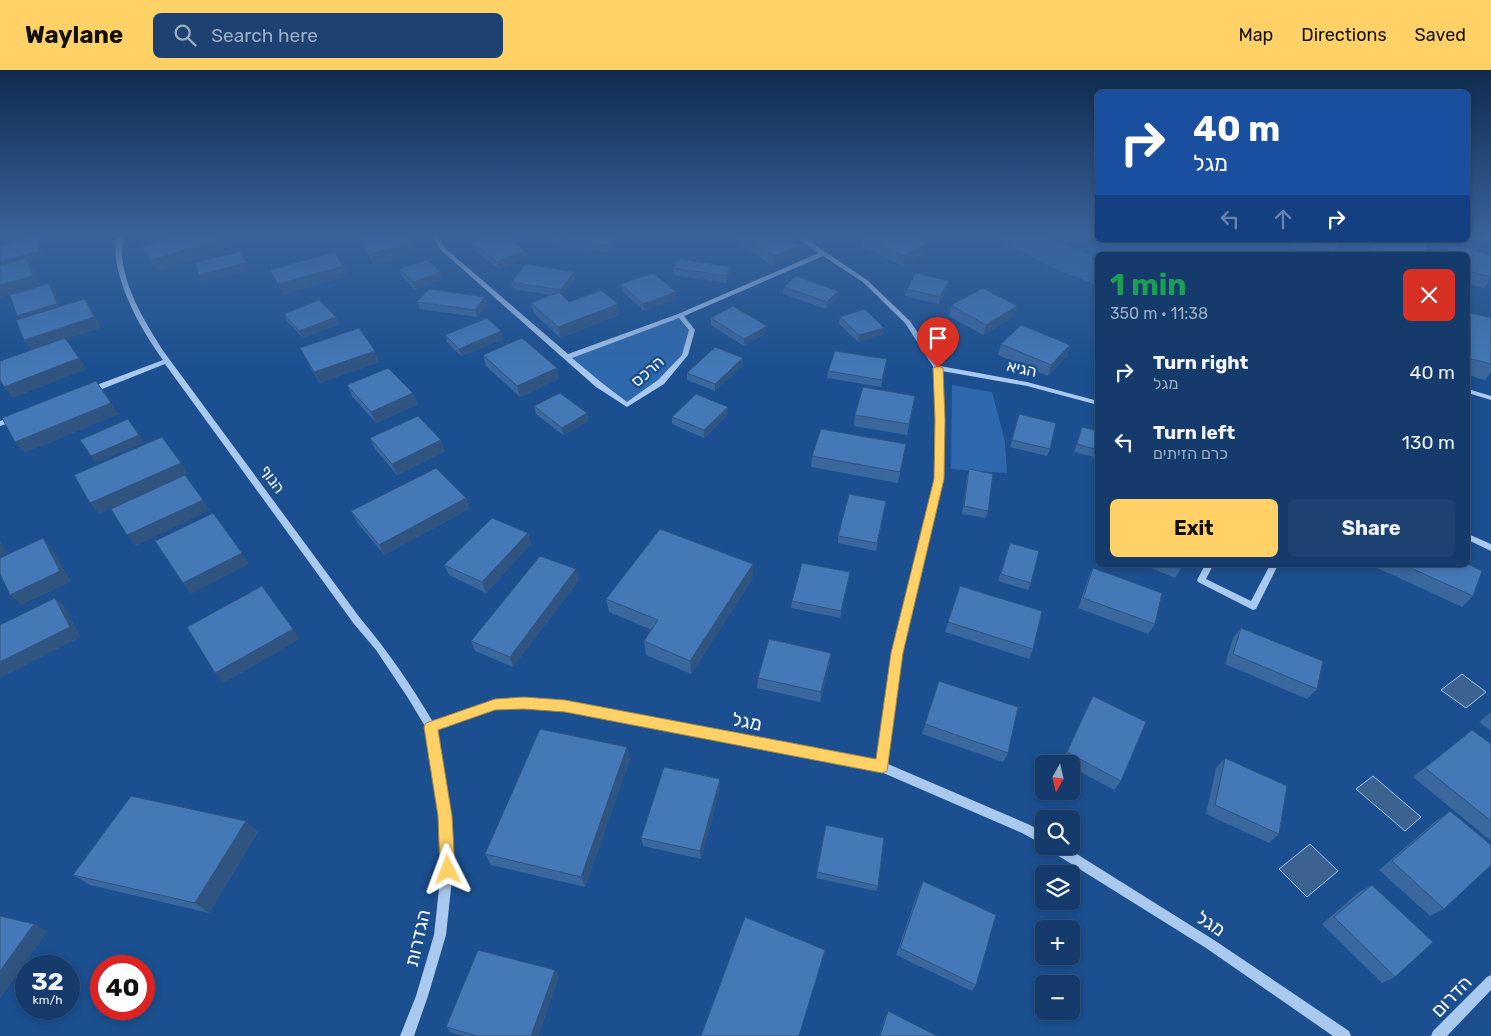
<!DOCTYPE html>
<meta charset="utf-8">
<style>
:root{--surface:#143b6b;--page:#1d4271;--text:#f1f3f6;--muted:#9dadc1;--line:#33557e;--accent:#ffd166}
body{margin:0;font-family:Rubik,Heebo,sans-serif;background:var(--page);color:var(--text);height:100vh;display:flex;flex-direction:column;font-size:19px;white-space:nowrap}
*{box-sizing:border-box;margin:0}
p{font-size:16px;color:var(--muted)}
.icon{flex:none;width:28px;height:28px;fill:none;stroke:currentColor;stroke-width:2;stroke-linecap:round;stroke-linejoin:round}
.map{position:relative;flex:1;overflow:hidden}
.drawer{position:absolute;left:1095px;top:182px;width:375px;height:315px;display:flex;flex-direction:column;background:var(--surface);border-radius:8px;box-shadow:0 2px 8px #0003,0 0 0 1px var(--line)}
.drawer>*{flex:none}
.hud{position:absolute;left:1095px;top:20px;width:375px;height:152px;border-radius:8px;box-shadow:0 2px 8px #0003,0 0 0 1px var(--line);background:#1a4fa0;color:#fff;overflow:hidden}
.needle{width:32px;rotate:188deg}
.controls{position:absolute;left:1035px;top:685px;display:grid;gap:10px}
.controls a{display:grid;place-items:center;width:45px;height:45px;border-radius:8px;background:var(--surface);box-shadow:0 2px 8px #0003,0 0 0 1px var(--line);font-size:25px}
.speed{position:absolute;left:15px;top:885px;display:flex;gap:10px;font-size:25px;font-weight:700;text-align:center}
.speed>*{display:grid;place-content:center;width:65px;height:65px;border-radius:50%;background:var(--surface);box-shadow:0 2px 8px #0003,0 0 0 1px var(--line);line-height:1}
.speed small{font-size:12px;font-weight:400}
.speed .limit{border:8px solid #d22;background:#fff;color:#111}
.pin{position:absolute;display:grid;place-items:center;width:42px;height:42px;color:#fff;margin:-51px -21px;border-radius:50% 50% 50% 0;rotate:-45deg;box-shadow:0 0 5px #0007}
.pin .icon{rotate:45deg}
.me{position:absolute;width:55px;margin:-28px;rotate:357deg;stroke-linejoin:round;filter:drop-shadow(0 0 4px #0008)}
.turn{display:flex;align-items:center;gap:18px;height:105px;padding:0 15px;font-size:22px}
.turn .icon{width:65px;height:65px;stroke-width:2.5}
.turn b{display:block;font-size:35px;line-height:42px}
.lanes{display:flex;align-items:center;height:48px;padding:0 15px;background:#0003;justify-content:center;gap:25px;direction:ltr}
.lanes .off{opacity:.35}
.round{display:grid;place-items:center;flex:none;width:52px;height:52px;border-radius:8px;background:var(--page)}
.head{display:flex;align-items:center;justify-content:space-between;height:85px;padding:0 15px}
h1{font-size:30px;font-weight:700;line-height:38px;color:#1e9e55}
.action{display:flex;gap:10px;margin-top:auto;padding:10px 15px}
.action a{flex:1;height:58px;border-radius:8px;background:var(--accent);color:#111;font-size:20px;font-weight:700;line-height:58px;text-align:center}
.action a+a{background:var(--page);color:var(--text)}
ul{padding:0;list-style:none}
li{display:flex;align-items:center;gap:15px;height:70px;padding:0 15px}
li div{flex:1}
li b{display:block;font-size:19px}
li em{font-style:normal}
header{display:flex;align-items:center;gap:30px;box-sizing:border-box;height:70px;padding:0 25px;background:var(--accent);color:#111}
header strong{font-size:24px}
nav{display:flex;gap:28px;margin-inline-start:auto;font-size:18px}
.search{width:350px;height:45px;background:var(--page);display:flex;align-items:center;gap:12px;box-sizing:border-box;padding:0 18px;border-radius:8px;color:var(--muted);font-size:19px}
.map>svg:first-child{display:block}
.green{fill:#2e69ad}
.water{fill:#3c6290;stroke:#9cc4f0}
.lines{fill:none;stroke-linecap:round;stroke-linejoin:round}
.minor{fill:#a9c9ee;fill-rule:evenodd}
.wall{fill:#3a679d}
.shaded-wall{fill:#305480}
.building{fill:#4478b7;stroke:#305480}
.route{fill:#ffd166;stroke:#a68842}
.labels{text-anchor:middle;stroke-width:5;stroke-linejoin:round;paint-order:stroke}
.street-label{font-size:16px;fill:#fff;stroke:#1b4f8f}
.near-street-label{font-size:19px;fill:#fff;stroke:#1b4f8f}
</style>
<header>
<strong>Waylane</strong>
<div class="search"><svg class="icon" aria-label="search" viewBox="0 0 24 24"><circle cx="10" cy="10" r="6"/><path d="M15 15l6 6"/></svg>Search here</div>
<nav><a>Map</a><a>Directions</a><a>Saved</a></nav>
</header>
<div class="map">
<svg width="1491" height="966" viewBox="0 0 1491 966">
<rect width="100%" height="100%" fill="#1b4f8f"/>
<!-- green -->
<path class="green" d="M996,167H1046L1097,188V215L1053,198Z
M680,245L692,260L685,285L661,312L627,335L567,288Z
M952,315L992,322L1005,372L1007,403L951,399Z"/>
<!-- water -->
<path class="water" d="M1462,604L1486,622L1466,638L1441,620Z
M1373,706L1421,747L1405,761L1356,719Z
M1310,774L1338,801L1307,827L1279,799Z"/>
<g class="lines">
<!-- minor -->
<path class="minor" d="M116,167H122C122,176 121,186 123,194C129,227 147,255 164,282L360,548C388,581 411,615 433,652L495,631L524,629L565,632L877,691L892,583L935,409L936,350L934,298L905,253L863,212L823,186L684,246L695,260L688,285L664,314L627,337L596,317L442,181L432,167H438L446,179L568,284L678,244L819,183L796,167H803L867,210L910,251L940,296L1027,312L1098,331V335L1027,316L942,301L944,350L943,409L902,583L888,694L1030,755L1044,763V775L1022,763L881,702L565,640L524,637L495,639L437,660L451,746L453,800L446,865L428,926L414,966H400L416,926L434,865L441,800L439,746L426,658L408,628L376,580L354,554L165,294L92,323H86L85,321L86,319L163,290C143,262 124,229 117,195C115,186 116,176 116,167ZM679,248L689,260L682,285L658,310L627,332L602,313L572,288Z
M1479,167H1491V171L1480,168Z
M1468,319L1491,326V330L1468,323Z
M16,346L20,348L19,350L0,356V351Z
M1468,464L1491,474V481L1468,470Z
M1205,495H1213L1206,509L1251,531L1270,495H1278L1256,539L1253,540L1198,512L1197,510Z
M1047,776H1064L1214,870L1349,961L1351,966H1333L1206,878L1049,780Z
M1491,905V920L1447,966H1431L1433,961L1487,907Z"/>
</g>
<!-- wall -->
<path class="wall" d="M359,167H408L415,183L374,194L362,174Z
M550,167H616V172L608,183L551,173Z
M737,167H786L799,176V186L772,196L737,170Z
M862,167H915L926,183L903,196L862,176Z
M1298,170H1342L1332,185H1305L1292,181Z
M1375,170H1418L1425,185H1369Z
M471,172L525,181L527,188L499,199L473,179Z
M1449,174L1491,185V209L1484,218L1468,214V185H1442Z
M142,176L232,177L159,201L148,187Z
M730,197L731,204L726,213L674,205L673,198Z
M399,199L441,202L443,209L415,220L402,206Z
M574,202L575,209L562,225L569,232L618,234L619,245L560,268L534,243L531,233L551,225L513,219L511,212Z
M949,211L948,218L939,234L905,226L907,219Z
M621,214L677,229L644,241L622,221Z
M784,217L838,228L826,239L783,224Z
M417,232L487,235L477,247L420,239Z
M951,235L1014,247L983,265L949,246Z
M1468,242L1491,248V302L1485,310L1468,305Z
M284,244L336,247L339,254L303,268L287,251Z
M840,247L884,258L883,265L858,272L839,254Z
M711,248L766,263L744,276L711,255Z
M445,265L503,269L461,286L447,272Z
M1001,274L1070,275L1067,286L1048,306L998,285Z
M300,278L379,292L319,313Z
M483,285L557,298L559,309L520,327L486,296Z
M743,295L715,321L687,310V303Z
M886,296L881,317L827,308L828,301Z
M347,315L418,334L376,353L352,326Z
M915,326L907,365L854,356L855,345Z
M534,336L589,351L563,365L536,344Z
M728,337V344L704,368L672,354V347Z
M1017,352L1050,379L1047,386L1010,377Z
M1082,357L1098,361V388L1074,382Z
M370,368L445,381L397,405L375,379Z
M906,374L898,413L811,397L812,386Z
M969,399L988,441L986,448L962,444L967,407Z
M466,428L469,439L384,485L357,452L351,441Z
M886,431L876,481L838,473V466Z
M528,463L531,474L486,523L449,505L444,495Z
M1010,473L1031,513L1028,520L998,511Z
M753,494V508L691,604L646,585L644,571L652,560L609,542L606,529Z
M1144,495H1183L1175,508Z
M1371,495H1468L1473,526L1462,537Z
M1093,498L1155,554L1148,564L1078,538L1088,509Z
M849,509L840,548L791,538L792,531Z
M579,510L513,597L475,581L471,571Z
M960,516L1033,579L1029,589L945,562Z
M1241,558L1317,619L1307,629L1225,594L1233,568Z
M830,593L820,632L757,618L758,608Z
M939,611L1008,683L1003,692L922,664Z
M1093,626L1121,711L1114,720L1071,697V694H1065L1062,692L1088,636Z
M1491,642V661L1479,652Z
M1472,660L1491,674V771L1413,707Z
M1225,688L1279,764L1269,773L1206,744L1216,698Z
M630,689L585,817L491,795L485,784Z
M720,718L701,789L643,776L641,768Z
M1450,741L1444,839L1430,846L1379,800L1437,750Z
M246,751L258,762L209,843L90,815L73,805Z
M826,755L878,816L876,821L816,808Z
M923,811L976,915L972,921L896,885L919,819Z
M1372,815L1395,907L1382,913L1322,854L1359,822Z
M559,906L538,966H464L452,963L446,957Z
M888,941L937,966H879L885,947Z"/>
<!-- shaded-wall -->
<path class="shaded-wall" d="M0,167H27L0,172Z
M35,167L39,173L44,188L29,192L34,199L40,216L0,228V192Z
M146,167H156L147,169Z
M227,167L232,177L159,201L152,190Z
M336,167H355L338,171Z
M614,167H616V172L608,183L607,176Z
M412,172L415,183L374,194L370,184Z
M927,173L926,183L903,196L904,186Z
M799,176V186L772,196L773,186Z
M241,181L249,200L203,212L199,205Z
M525,181L527,188L499,199L497,192Z
M343,196L348,206L283,225L278,214Z
M730,197L731,204L726,213V206Z
M441,202L443,209L415,220L413,212Z
M574,202L575,209L561,227L560,220Z
M949,211L948,218L939,234L940,227Z
M49,213L54,220L62,241L22,253L17,246Z
M838,221V228L826,239L827,232Z
M676,222L677,229L644,241L643,234Z
M485,227L487,235L477,247L475,240Z
M85,229L92,239L101,258L66,269L87,299L13,328L4,317L32,280L24,270Z
M618,234L619,245L560,268L558,257Z
M1017,236L1014,247L983,265L986,255Z
M336,247L339,254L303,268L299,261Z
M767,256L766,263L744,276V269Z
M884,258L883,265L858,272L859,265Z
M501,261L503,269L461,286L459,279Z
M1070,275L1067,286L1048,306L1051,295Z
M375,281L379,292L319,313L314,302Z
M743,288V295L715,321V314Z
M887,289L886,296L881,317L882,310Z
M557,298L559,309L520,327L517,316Z
M96,311L119,344L25,383L15,372Z
M413,323L418,334L376,353L371,342Z
M728,337V344L704,368V360Z
M587,343L589,351L563,365L562,358Z
M128,349L145,372L96,393L91,386Z
M441,370L445,381L397,405L392,394Z
M181,393L188,404L99,444L90,433Z
M466,428L469,439L384,485L379,475Z
M203,430L210,440L136,476L127,465Z
M528,463L531,474L486,523L482,512Z
M43,468L53,479L71,512L21,535L10,525Z
M0,470L7,484L0,487Z
M242,483L249,494L191,524L183,513Z
M753,494V508L691,604L690,591Z
M576,499L579,510L513,597L510,587Z
M55,528L66,538L81,567L0,608V592Z
M293,559L300,569L224,613L215,603Z
M831,583L830,593L820,632L821,622Z
M627,677L630,689L585,817L581,807Z
M720,709V718L701,789L700,781Z
M246,751L258,762L209,843L195,833Z
M34,854L48,861L0,929V901Z
M555,900L559,906L538,966H531Z"/>
<!-- building -->
<path class="building" d="M29,167H35L40,181L0,192V175Z
M173,167H227L152,190L142,176Z
M360,167H408L412,172L370,184Z
M483,167H507L525,181L497,192L471,172Z
M557,167H614L607,176Z
M747,167H786L799,176L773,186Z
M866,167H915L927,173L904,186Z
M1298,170H1341L1334,182L1298,171Z
M1377,170H1418L1428,173L1425,185H1398L1374,179Z
M1449,174L1491,185V207L1468,201V185H1446Z
M241,181L246,193L199,205L195,193Z
M335,182L343,196L278,214L270,200Z
M26,188L33,206L0,215V196Z
M679,189L730,197L726,206L673,198Z
M427,190L441,202L413,212L399,199Z
M526,194L574,202L560,220L511,212Z
M653,203L676,222L643,234L621,214Z
M916,203L949,211L940,227L907,219Z
M796,206L838,221L827,232L784,217Z
M49,213L57,234L17,246L10,225Z
M983,218L1017,236L986,255L951,235Z
M429,219L485,227L475,240L417,232Z
M601,220L618,234L558,257L531,233L559,222L569,232Z
M85,229L94,247L24,270L16,250Z
M319,230L336,247L299,261L284,244Z
M733,236L767,256L744,269L711,248Z
M865,239L884,258L859,265L840,247Z
M1468,242L1491,248V294L1468,288Z
M487,248L501,261L459,279L445,265Z
M1021,255L1070,275L1051,295L1001,274Z
M359,258L375,281L314,302L300,278Z
M65,268L79,288L4,317L0,310V291Z
M522,268L557,298L517,316L483,285Z
M715,277L743,288L715,314L687,303Z
M835,281L887,289L882,310L828,301Z
M388,298L413,323L371,342L347,315Z
M96,311L111,333L15,372L2,348Z
M863,317L915,326L909,354L855,345Z
M560,323L587,343L562,358L534,336Z
M696,324L728,337L704,360L672,347Z
M1019,344L1056,353L1050,379L1012,370Z
M418,346L441,370L392,394L370,368Z
M128,349L139,365L91,386L80,370Z
M1082,357L1098,361V380L1077,374Z
M821,359L906,374L900,402L812,386Z
M162,367L181,393L90,433L74,405Z
M436,398L466,428L379,475L351,441Z
M969,399L993,404L988,441L964,436Z
M185,405L203,430L127,465L111,439Z
M849,424L886,431L877,473L838,466Z
M213,443L242,483L183,513L155,471Z
M492,448L528,463L482,512L444,495Z
M660,459L753,494L690,591L644,571L658,550L606,529Z
M43,468L60,501L10,525L0,504V488Z
M1010,473L1039,481L1031,513L1001,504Z
M540,486L576,499L510,587L471,571Z
M802,493L850,502L841,541L792,531Z
M1468,494L1482,501L1473,526L1404,495H1468Z
M1176,495H1183L1182,497Z
M1093,498L1162,523L1155,554L1083,528Z
M262,516L293,559L215,603L187,557Z
M960,516L1042,541L1033,579L948,552Z
M55,528L70,557L0,592V555Z
M1241,558L1323,591L1317,619L1233,584Z
M769,569L831,583L821,622L758,608Z
M939,611L1018,637L1008,683L925,654Z
M1093,626L1146,652L1121,711L1067,682Z
M540,659L627,677L581,807L485,784Z
M1472,660L1491,674V751L1425,698Z
M1225,688L1287,716L1279,764L1215,735Z
M664,697L720,709L700,781L641,768Z
M131,726L246,751L195,833L73,805Z
M1450,741L1491,775V795L1444,839L1392,791Z
M826,755L884,768L878,816L817,802Z
M923,811L996,845L976,915L900,878Z
M1372,815L1433,872L1395,907L1334,847Z
M0,846L34,854L0,901Z
M745,847L825,880L799,966H701Z
M478,880L555,900L531,966H477L446,957Z
M888,941L937,966H880Z"/>
<!-- sky -->
<linearGradient id="sky" x2="0" y2="1"><stop stop-color="#0f2b4f"/><stop offset="0.55" stop-color="#39639b"/><stop offset="1" stop-color="#39639b" stop-opacity="0"/></linearGradient>
<rect width="1491" height="302" fill="url(#sky)"/>
<!-- route -->
<path class="route" d="M938,296L943,298L945,350L944,409L903,583L887,701L882,703L565,642L524,639L495,640L438,660L452,746L455,800L453,806L448,808L442,806L440,800L438,746L424,657L426,653L495,629L524,627L565,630L876,689L891,583L934,409L935,350L933,298Z"/>
<g class="labels">
<!-- street labels -->
<g class="street-label">
<text transform="translate(1022 298) rotate(12)" y="6">הגיא</text>
<text transform="translate(647 301) rotate(-41)" y="6">הרכס</text>
<text transform="translate(273 409) rotate(54)" y="6">הנוף</text>
</g>
<!-- near-street labels -->
<g class="near-street-label">
<text transform="translate(747 651) rotate(11)" y="7">מגל</text>
<text transform="translate(1211 853) rotate(33)" y="7">מגל</text>
<text transform="translate(417 868) rotate(-77)" y="7">הגדרות</text>
<text transform="translate(1451 926) rotate(-46)" y="7">הדרום</text>
</g>
</g>
</svg>
<div class="controls">
<a><svg class="needle" viewBox="-14 -14 28 28"><path d="M0-13l5 13h-10z" fill="#e53935"/><path d="M0 13l5-13h-10z" fill="#9dadc1"/></svg></a>
<a><svg class="icon" aria-label="search" viewBox="0 0 24 24"><circle cx="10" cy="10" r="6"/><path d="M15 15l6 6"/></svg></a>
<a><svg class="icon" aria-label="layers" viewBox="0 0 24 24"><path d="M12 4l9 5-9 5-9-5zM3 14l9 5 9-5"/></svg></a>
<a>+</a>
<a>−</a>
</div>
<div class="speed"><div>32<small>km/h</small></div><div class="limit">40</div></div>
<div class="pin" style="left:938px;top:298px;background:#d93025"><svg class="icon" aria-label="arrive" viewBox="0 0 24 24"><path d="M6 21V4h12l-3 4 3 4H6"/></svg></div>
<svg class="me" style="left:448px;top:800px" viewBox="-20 -20 40 40"><path d="M0-17L14 15 0 8-14 15z" fill="#ffd166" stroke="#fff" stroke-width="4"/></svg>
<div class="hud">
<div class="turn"><svg class="icon" aria-label="right" viewBox="0 0 24 24"><path d="M7 20v-9h11M14 6l5 5-5 5"/></svg><div><b>40 m</b>מגל</div></div>
<div class="lanes"><svg class="icon off" aria-label="left" viewBox="0 0 24 24"><path d="M17 20v-9H6M10 6l-5 5 5 5"/></svg><svg class="icon off" aria-label="ahead" viewBox="0 0 24 24"><path d="M12 20V5M6 11l6-6 6 6"/></svg><svg class="icon" aria-label="right" viewBox="0 0 24 24"><path d="M7 20v-9h11M14 6l5 5-5 5"/></svg></div>
</div>
<section class="drawer">
<div class="head"><div><h1>1 min</h1><p>350 m · 11:38</p></div><a class="round" style="background:#d93025;color:#fff"><svg class="icon" aria-label="close" viewBox="0 0 24 24"><path d="M6 6l12 12M18 6L6 18"/></svg></a></div>
<ul>
<li><svg class="icon" aria-label="right" viewBox="0 0 24 24"><path d="M7 20v-9h11M14 6l5 5-5 5"/></svg><div><b>Turn right</b><p>מגל</p></div><em>40 m</em></li>
<li><svg class="icon" aria-label="left" viewBox="0 0 24 24"><path d="M17 20v-9H6M10 6l-5 5 5 5"/></svg><div><b>Turn left</b><p>כרם הזיתים</p></div><em>130 m</em></li>
</ul>
<div class="action"><a>Exit</a><a>Share</a></div>
</section>
</div>
